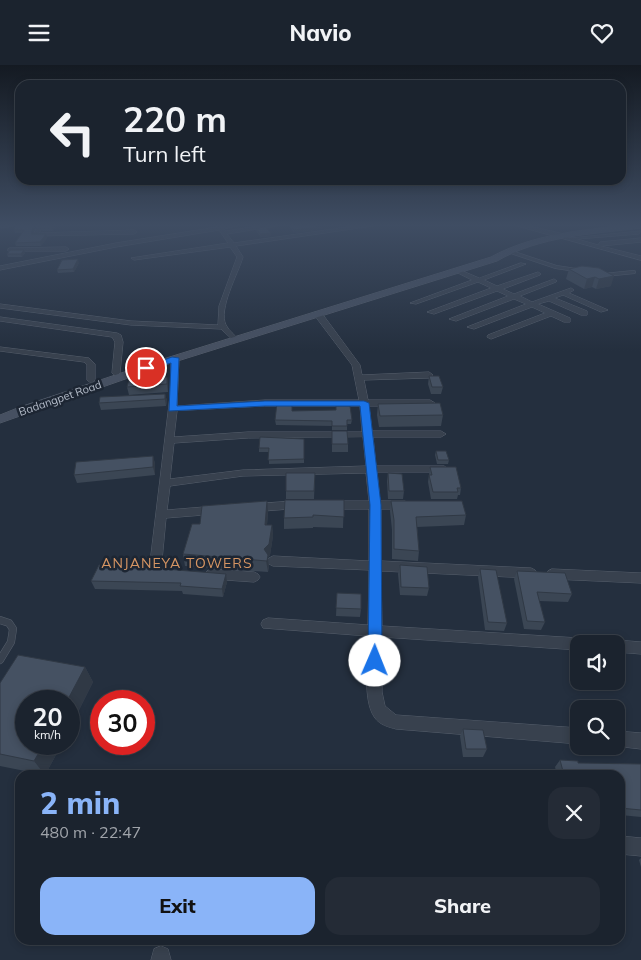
<!DOCTYPE html>
<meta charset="utf-8">
<style>
:root{--surface:#1b232e;--page:#242b36;--text:#f1f3f6;--muted:#a0a4aa;--line:#39404a;--accent:#8ab4f8}
body{margin:0;font-family:Mulish,sans-serif;background:var(--page);color:var(--text);height:100vh;display:flex;flex-direction:column;font-size:19px;white-space:nowrap}
*{box-sizing:border-box;margin:0}
p{font-size:16px;color:var(--muted)}
.icon{flex:none;width:28px;height:28px;fill:none;stroke:currentColor;stroke-width:2;stroke-linecap:round;stroke-linejoin:round}
.map{position:relative;flex:1;overflow:hidden}
.drawer{position:absolute;left:15px;top:705px;width:610px;height:175px;display:flex;flex-direction:column;background:var(--surface);border-radius:15px;box-shadow:0 2px 8px #0003,0 0 0 1px var(--line)}
.drawer>*{flex:none}
.guide{position:absolute;left:15px;top:15px;width:611px;height:105px;border-radius:15px;box-shadow:0 2px 8px #0003,0 0 0 1px var(--line);background:#1b232e;color:var(--text);overflow:hidden}
.buttons{position:absolute;left:570px;top:570px;display:grid;gap:10px}
.buttons a{display:grid;place-items:center;width:55px;height:55px;border-radius:10px;background:var(--surface);box-shadow:0 2px 8px #0003,0 0 0 1px var(--line);font-size:25px}
.speed{position:absolute;left:15px;top:625px;display:flex;gap:10px;font-size:25px;font-weight:700;text-align:center}
.speed>*{display:grid;place-content:center;width:65px;height:65px;border-radius:50%;background:var(--surface);box-shadow:0 2px 8px #0003,0 0 0 1px var(--line);line-height:1}
.speed small{font-size:12px;font-weight:400}
.speed .limit{border:8px solid #d22;background:#fff;color:#111}
.pin{position:absolute;display:grid;place-items:center;width:42px;height:42px;color:#fff;margin:-21px;border:2px solid #fff;border-radius:50%;box-shadow:0 1px 5px #0007}
.me{position:absolute;width:55px;margin:-28px;rotate:1deg;stroke-linejoin:round;filter:drop-shadow(0 0 4px #0008)}
.turn{display:flex;align-items:center;gap:18px;height:105px;padding:0 25px;font-size:22px}
.turn .icon{width:65px;height:65px;stroke-width:2.5}
.turn b{display:block;font-size:35px;line-height:42px}
.round{display:grid;place-items:center;flex:none;width:52px;height:52px;border-radius:15px;background:var(--page)}
.head{display:flex;align-items:center;justify-content:space-between;height:85px;padding:0 25px}
h1{font-size:30px;font-weight:800;line-height:38px;color:var(--accent)}
.action{display:flex;gap:10px;margin-top:auto;padding:10px 25px}
.action a{flex:1;height:58px;border-radius:15px;background:var(--accent);color:#111;font-size:20px;font-weight:800;line-height:58px;text-align:center}
.action a+a{background:var(--page);color:var(--text)}
header{display:flex;justify-content:space-between;align-items:center;height:65px;padding:0 25px;background:var(--surface);font-size:22px;font-weight:800}
.map>svg:first-child{display:block}
.lines{fill:none;stroke-linecap:round;stroke-linejoin:round}
.service-far1-casing{stroke:#565f6c;stroke-width:4}
.service-casing{stroke:#565f6c;stroke-width:8}
.minor-casing{stroke:#565f6c;stroke-width:1}
.secondary-casing{stroke:#565f6c;stroke-width:1}
.service-far1{stroke:#38414e;stroke-width:3}
.service{stroke:#38414e;stroke-width:7}
.minor{fill:#38414e;fill-rule:evenodd}
.secondary{fill:#465061;fill-rule:evenodd}
.wall{fill:#3b4654}
.shaded-wall{fill:#303945}
.building{fill:#455162;stroke:#303945}
.route{fill:#1a73e8;stroke:#114b97}
.labels{text-anchor:middle;stroke-width:5;stroke-linejoin:round;paint-order:stroke}
.far-street-label{font-size:11px;fill:#b4bcc9;stroke:#1d2633}
.neighbourhood-label{font-size:14px;letter-spacing:1px;fill:#d59563;stroke:#1d2633}
</style>
<header><svg class="icon" aria-label="menu" viewBox="0 0 24 24"><path d="M4 6h16M4 12h16M4 18h16"/></svg>Navio<svg class="icon" aria-label="heart" viewBox="0 0 24 24"><path d="M12 20l-8-8c-3-5 5-10 8-4 3-6 11-1 8 4z"/></svg></header>
<div class="map">
<svg width="641" height="895" viewBox="0 0 641 895">
<rect width="100%" height="100%" fill="#242f3e"/>
<g class="lines">
<defs>
<path id="service-far1" d="M508,186L556,202L576,205
M604,210L634,207"/>
<path id="service" d="M0,555L9,558L13,564L11,577L0,595"/>
<path id="minor" d="M0,160H18L0,163Z
M38,160H44L39,168L134,165L137,167L134,169L33,171Z
M216,160H240L224,164L226,166L265,160H282L227,169L234,178L362,160H379L236,181L243,192C238,209 218,244 226,260C229,266 235,270 239,275L235,277L221,264L131,260L0,243V239L131,256L218,260L219,241L237,192L230,182L134,195L131,193L228,178L219,165L116,182L0,205V201L116,178L217,162Z
M514,160H525L564,169V171L571,173L641,166L639,169L577,174L598,180L600,177L641,173V177L601,181L641,191V195Z
M10,183L66,182L69,184L66,186H8V184Z
M521,198L526,199L484,215L497,221L538,207L541,209L540,210L503,224L514,229L554,214L557,216L556,217L520,231L532,237L571,223L574,225L569,228L608,245L601,247L563,230L555,233L587,246V250H581L549,236L538,239L570,253V257H564L551,251L491,274L487,272L488,270L545,248L532,242L474,264L467,262L526,239L514,234L456,256L449,254L508,231L497,226L434,249L427,247L491,223L478,217L416,239L410,238L472,215L454,206V204H458L479,213Z
M315,247H321L360,300L362,310L429,307L433,310L429,313L364,315L368,335H430L435,338L430,341H369L372,366H441L446,369L441,372H373L376,401H444L449,404L444,407H377L380,436H405L411,440L405,444H381V496L531,503L535,505L537,508L535,511L531,513L381,506L382,561L579,573L584,575L586,579H579V585L382,572V627L385,641L396,650L579,663V679L396,664C389,662 380,660 375,653C362,636 368,593 368,571L263,563L261,559L263,555L268,553L368,560L369,505L273,501L269,499L267,496L269,493L273,491L369,496V444H329L323,440L329,436H369L366,408L243,411L170,421L167,445L216,441L222,445L216,449L166,453L161,506L159,509H151L149,506L170,331L171,293L175,291L179,293L177,341L265,335H359L352,300L315,251ZM265,341H360L362,367H248L174,372L177,346ZM363,372L366,401L243,405L170,414L174,378L248,373Z
M0,252L117,268L121,270L123,277L120,308L116,311L112,308L115,277L112,272L0,256Z
M0,282L89,293L95,299V315L91,318L87,315V300L84,297L0,286Z
M298,436L304,440L302,443L252,447L246,443L252,439Z
M211,504L254,507L258,509L260,512L258,515L254,517L211,514L207,512L205,509L207,506Z
M552,504L641,508V518L552,514L548,512L546,509L548,506Z
M616,575L641,577V589L616,587V579H610Z
M616,666L641,668V684L615,681Z
M620,771L641,773V791L620,789Z
M161,881L168,884L171,895H151L154,884Z"/>
<path id="secondary" d="M629,160H641V163C592,169 540,171 497,196L168,299L0,358V350L20,342L160,295L491,192C533,169 582,165 629,160Z"/>
</defs>
<!-- service-far1 casing -->
<use href="#service-far1" class="service-far1-casing"/>
<!-- service casing -->
<use href="#service" class="service-casing"/>
<!-- minor casing -->
<use href="#minor" class="minor-casing"/>
<!-- secondary casing -->
<use href="#secondary" class="secondary-casing"/>
<!-- service-far1 -->
<use href="#service-far1" class="service-far1"/>
<!-- service -->
<use href="#service" class="service"/>
<!-- minor -->
<use href="#minor" class="minor"/>
<!-- secondary -->
<use href="#secondary" class="secondary"/>
</g>
<!-- wall -->
<path class="wall" d="M15,160H36L33,169L47,173L41,181H16L15,178L22,168H15L14,165Z
M58,160L53,166H42L41,163Z
M288,160H290L322,164L294,168Z
M256,163L271,171L261,172L256,166Z
M25,188L22,192H8L7,189Z
M79,198L74,207L58,208L57,205Z
M582,201L611,221L596,224L592,222L584,224L566,214L569,204Z
M429,311L443,322L441,329H431L428,319Z
M167,312L168,320V327L129,330L127,322L129,314Z
M165,329L167,336L166,341L101,345L99,338Z
M378,339L443,350L441,361L379,362L377,350Z
M292,346L352,355L351,359H347V365H332V361L276,360L275,355Z
M332,366L348,379V387H332Z
M304,374V398L269,399V387H259V383Z
M436,386L449,395L448,399H437L435,390Z
M153,391L155,399V410L77,418L74,410Z
M430,402L461,423L460,430H458L457,434H431L428,417Z
M315,408L314,434H286V426Z
M388,408L404,426L403,434H388L387,416Z
M344,435L343,463L313,462V463L284,464V453Z
M391,436L466,450L464,460L417,462L419,486L418,496L392,494V465L390,446Z
M268,447L267,460H272L273,471L270,490L268,493L269,501L268,507L185,501L183,489L200,459Z
M400,500L429,523L427,531L400,530L398,509Z
M480,504L507,558L504,566L485,565L478,512Z
M517,506L572,529L568,537L539,536L545,557L541,565L524,564L514,514Z
M91,516L227,517L223,532L183,529L182,526L95,524Z
M337,528L361,544L360,552L336,551Z
M85,602L93,617L69,665V636L26,679H62L45,710L0,701V618Z
M591,616H616L611,623L592,622Z
M463,664L487,684L483,692H463L460,671Z
M560,695L578,698L641,699V752L620,750V710H557L555,702Z
M641,793V802L639,795Z"/>
<!-- shaded-wall -->
<path class="shaded-wall" d="M34,160H36L32,172L31,169Z
M54,160H58L53,166L52,162Z
M322,161V164L294,168V165Z
M271,168V171L261,172L260,169Z
M46,169L47,173L41,181L40,177Z
M24,185L25,188L22,192L21,189Z
M78,194L79,198L74,207L73,204Z
M614,211L611,221L596,224L599,214Z
M595,212L592,222L584,224L587,214Z
M167,312L168,320V327L167,319Z
M165,329L167,336L166,341L165,334Z
M153,391L155,399V410L153,402Z
M267,436L268,447L266,471L265,460Z
M272,460L273,471L270,490L268,493L269,501L268,507L264,484Z
M226,509L227,517L223,532L222,524Z
M85,602L93,617L69,665V636H67Z
M44,679H62L45,710L34,696Z"/>
<!-- building -->
<path class="building" d="M15,160H34L31,169H46L40,177L15,178L24,165H14Z
M42,160H54L52,162L41,163Z
M290,160H321L322,161L294,165Z
M266,162L271,168L260,169L256,163Z
M10,185H24L21,189H7Z
M78,194L73,204L57,205L62,195Z
M582,201L599,203L614,211L599,214L595,212L587,214L569,204Z
M429,311H439L443,322H432Z
M167,312V319L127,322L129,314Z
M165,329V334L99,338L100,332Z
M277,338H292V346L336,345V341H350L352,355H347V361H332V356L275,355Z
M440,338L443,350L380,351L378,339Z
M332,366H347L348,379H332Z
M260,372L304,374V394L268,395L269,383H259Z
M436,386H446L449,395H438Z
M153,391V402L74,410L76,397Z
M430,402H456L461,423H457L458,427H433L429,410H432Z
M286,408H315L314,426H286Z
M388,408L402,409L404,426H389Z
M285,435H344V452L313,450V452L284,453Z
M267,436L265,460H272L269,479L264,484L268,490L267,496L183,489L192,459H200L202,441Z
M391,436H462L466,450L416,452L419,486L394,484V455Z
M99,500L140,502L226,509L222,524L180,521L181,518L91,516Z
M400,500L427,502L429,523L401,522Z
M480,504L496,505L507,558L488,557Z
M517,506L565,508L572,529L537,527L545,557L527,556Z
M337,528L361,529V544L336,543Z
M18,590L85,602L67,636H26V679H44L34,696L0,689V618Z
M463,664L483,665L487,684H466Z
M560,695L578,696V698L641,699V745L620,743V710H564Z"/>
<!-- sky -->
<linearGradient id="sky" x2="0" y2="1"><stop stop-color="#141a22"/><stop offset="0.56" stop-color="#3f4d63"/><stop offset="1" stop-color="#3f4d63" stop-opacity="0"/></linearGradient>
<rect width="641" height="286" fill="url(#sky)"/>
<!-- route -->
<path class="route" d="M172,292L179,293L177,341L265,336H364L369,338L381,440L382,596L380,601L375,603L370,601L368,596L370,440L360,341H265L169,346L171,298L146,306L142,303Z"/>
<g class="labels">
<!-- far-street labels -->
<g class="far-street-label">
<text transform="translate(60 333) rotate(-19)" y="4">Badangpet Road</text>
</g>
<!-- neighbourhood labels -->
<g class="neighbourhood-label">
<text x="177" y="503">ANJANEYA TOWERS</text>
</g>
</g>
</svg>
<div class="buttons">
<a><svg class="icon" aria-label="sound" viewBox="0 0 24 24"><path d="M4 9h4l5-4v14l-5-4H4zM17 9q2 3 0 6"/></svg></a>
<a><svg class="icon" aria-label="search" viewBox="0 0 24 24"><circle cx="10" cy="10" r="6"/><path d="M15 15l6 6"/></svg></a>
</div>
<div class="speed"><div>20<small>km/h</small></div><div class="limit">30</div></div>
<div class="pin" style="left:146px;top:303px;background:#d93025"><svg class="icon" aria-label="arrive" viewBox="0 0 24 24"><path d="M6 21V4h12l-3 4 3 4H6"/></svg></div>
<svg class="me" style="left:375px;top:596px" viewBox="-20 -20 40 40"><circle r="19" fill="#fff"/><path d="M0-13L10 11 0 6-10 11z" fill="#1a73e8"/></svg>
<div class="guide">
<div class="turn"><svg class="icon" aria-label="left" viewBox="0 0 24 24"><path d="M17 20v-9H6M10 6l-5 5 5 5"/></svg><div><b>220 m</b>Turn left</div></div>
</div>
<section class="drawer">
<div class="head"><div><h1>2 min</h1><p>480 m · 22:47</p></div><a class="round"><svg class="icon" aria-label="close" viewBox="0 0 24 24"><path d="M6 6l12 12M18 6L6 18"/></svg></a></div>
<div class="action"><a>Exit</a><a>Share</a></div>
</section>
</div>
